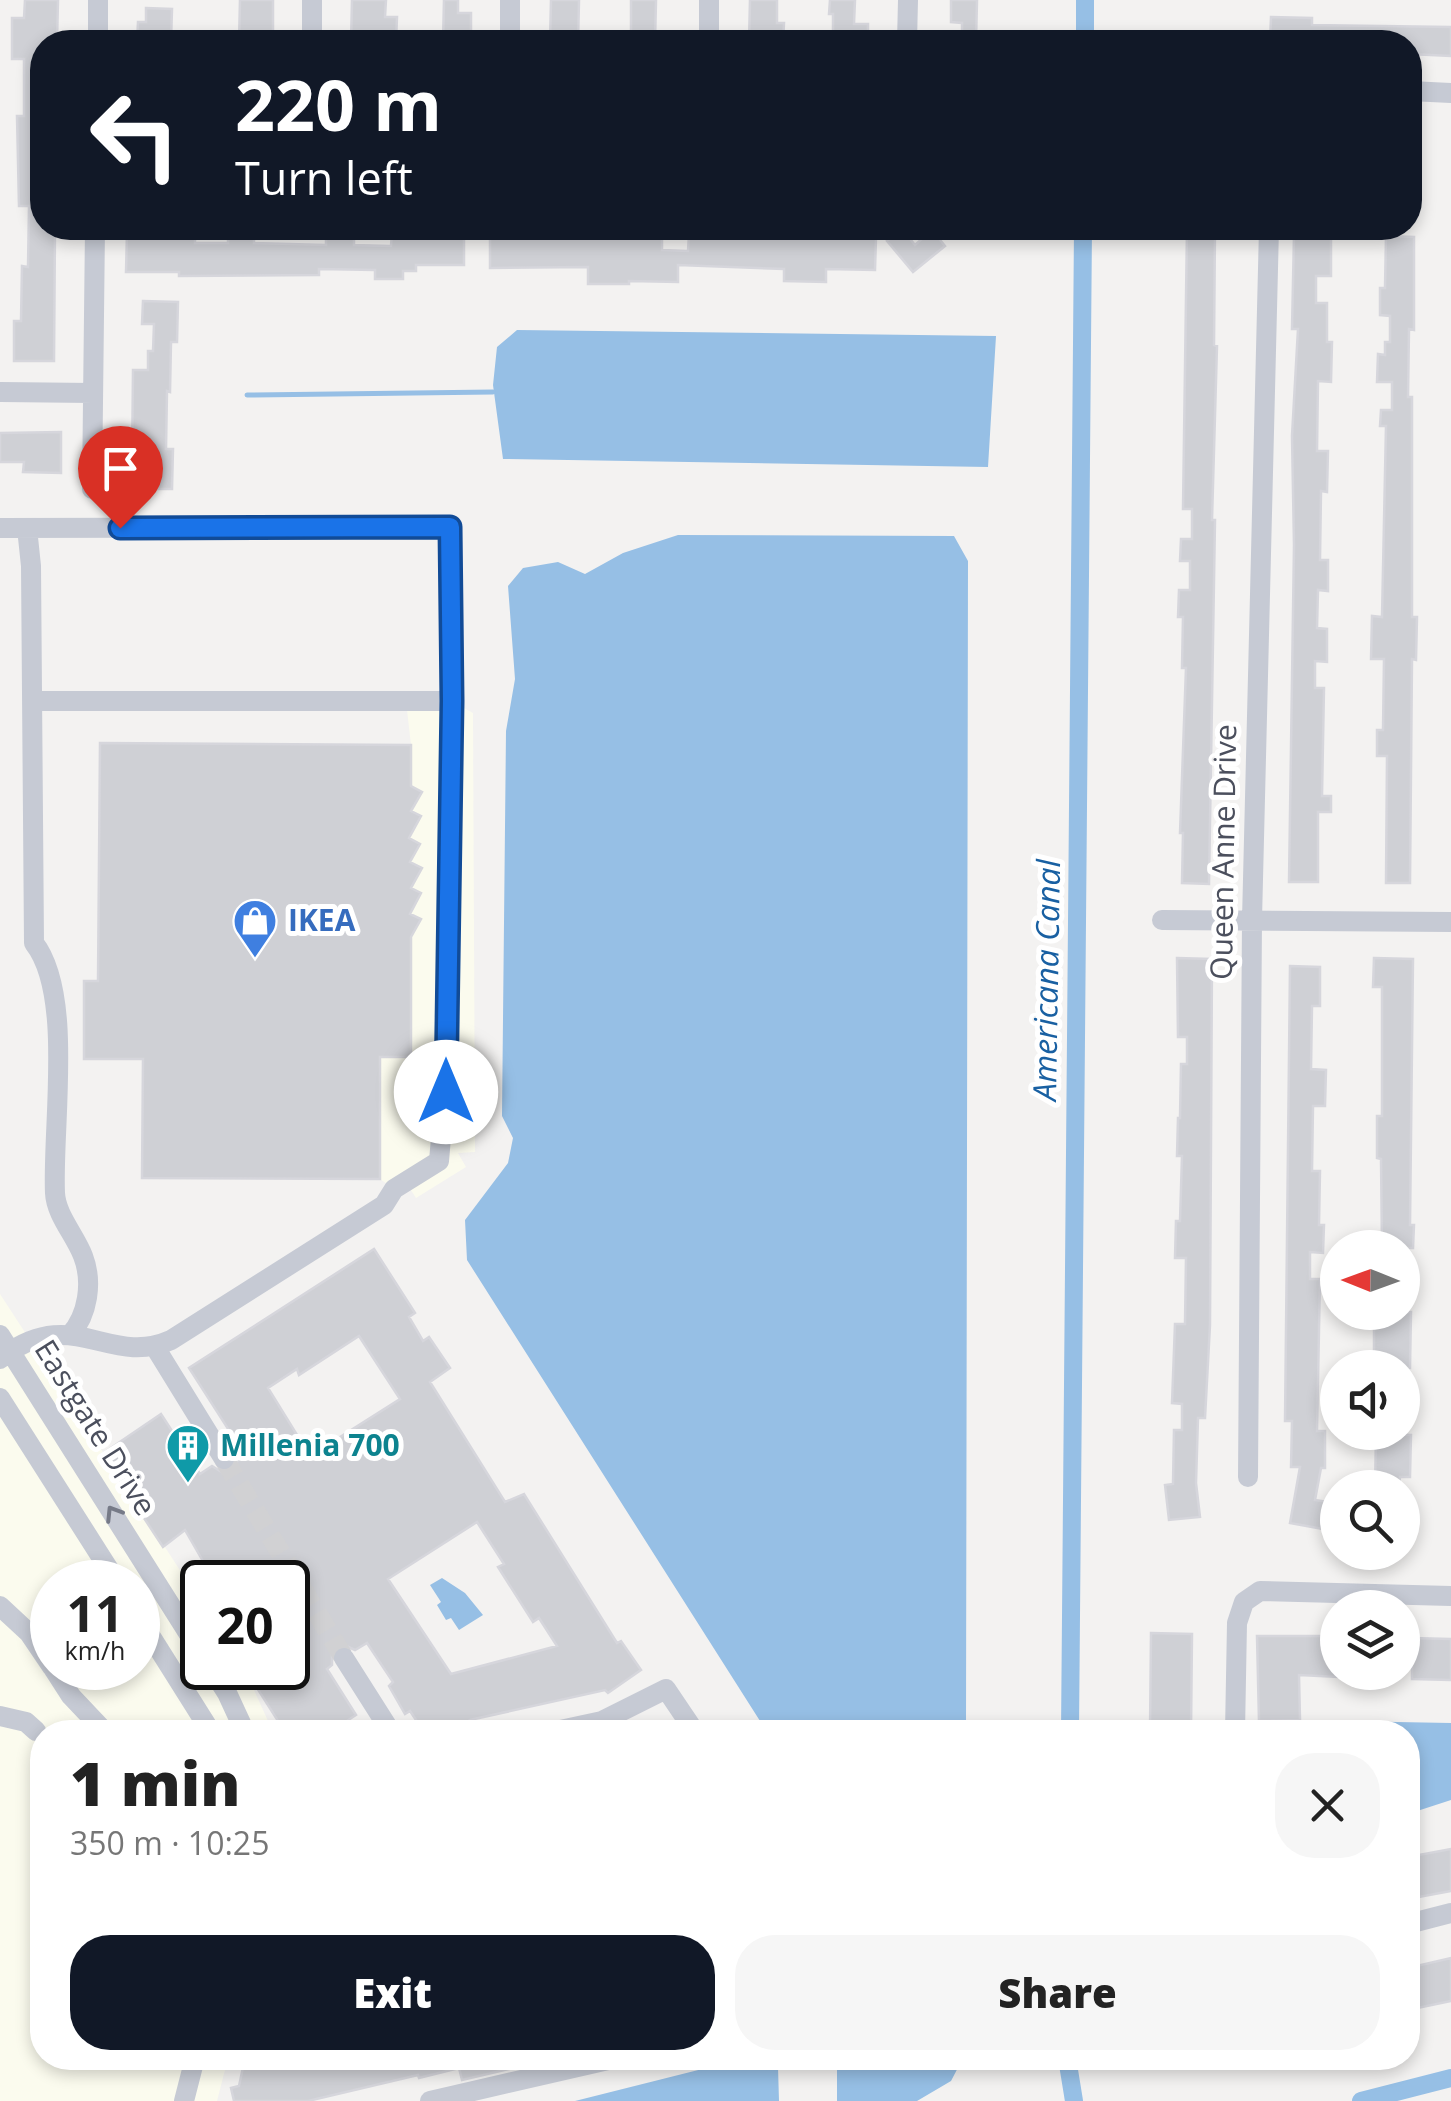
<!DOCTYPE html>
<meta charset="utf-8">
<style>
:root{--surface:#fff;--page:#f6f6f6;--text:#222;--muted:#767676;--accent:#111827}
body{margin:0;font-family:"Open Sans",sans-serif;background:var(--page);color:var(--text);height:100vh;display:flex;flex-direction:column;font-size:38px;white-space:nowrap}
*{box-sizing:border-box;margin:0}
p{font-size:32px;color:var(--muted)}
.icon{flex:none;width:55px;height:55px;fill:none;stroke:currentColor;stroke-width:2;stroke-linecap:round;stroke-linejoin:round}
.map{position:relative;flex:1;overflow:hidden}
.details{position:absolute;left:30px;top:1720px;width:1390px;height:350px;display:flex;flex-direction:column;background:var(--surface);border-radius:40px;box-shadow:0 5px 15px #0003}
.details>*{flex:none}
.top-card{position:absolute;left:30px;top:30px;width:1392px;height:210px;border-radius:40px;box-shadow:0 5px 15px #0003;background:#111827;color:#fff;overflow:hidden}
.needle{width:65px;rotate:271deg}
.buttons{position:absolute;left:1320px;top:1230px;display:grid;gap:20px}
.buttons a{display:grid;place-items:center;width:100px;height:100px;border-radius:50%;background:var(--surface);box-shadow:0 5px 15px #0003;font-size:50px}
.speed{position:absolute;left:30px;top:1560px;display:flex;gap:20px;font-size:50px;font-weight:700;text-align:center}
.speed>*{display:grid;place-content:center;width:130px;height:130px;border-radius:50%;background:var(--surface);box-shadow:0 5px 15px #0003;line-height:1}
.speed small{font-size:25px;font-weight:400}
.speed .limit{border:5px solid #111;border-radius:15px;background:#fff;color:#111}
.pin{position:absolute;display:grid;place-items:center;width:85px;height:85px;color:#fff;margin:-102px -42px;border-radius:50% 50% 50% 0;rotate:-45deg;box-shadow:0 0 10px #0007}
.pin .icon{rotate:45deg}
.me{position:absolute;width:110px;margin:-55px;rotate:0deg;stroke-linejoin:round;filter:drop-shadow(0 0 8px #0008)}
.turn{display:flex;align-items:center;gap:35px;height:210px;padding:0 40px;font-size:45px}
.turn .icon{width:130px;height:130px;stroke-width:2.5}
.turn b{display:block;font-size:70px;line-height:85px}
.round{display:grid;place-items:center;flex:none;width:105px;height:105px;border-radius:40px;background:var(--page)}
.overview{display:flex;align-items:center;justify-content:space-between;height:170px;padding:0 40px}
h1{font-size:60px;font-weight:800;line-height:75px}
.cta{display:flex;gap:20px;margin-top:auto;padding:20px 40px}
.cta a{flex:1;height:115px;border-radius:40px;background:var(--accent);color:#fff;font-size:40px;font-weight:800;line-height:115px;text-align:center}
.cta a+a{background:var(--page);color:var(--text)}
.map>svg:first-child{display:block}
.commercial{fill:#fbfbee;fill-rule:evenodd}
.water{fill:#96bfe5}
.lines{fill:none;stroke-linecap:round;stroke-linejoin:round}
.stream{stroke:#96bfe5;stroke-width:5}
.canal{stroke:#96bfe5;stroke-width:18}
.building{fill:#cfd0d5;stroke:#d6d6dc;stroke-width:2.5;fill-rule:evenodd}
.minor-tunnel{stroke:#d1d1d3;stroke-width:20;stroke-dasharray:20 10;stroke-linecap:butt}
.minor{stroke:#c6cad4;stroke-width:20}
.oneway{stroke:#767a87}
.route-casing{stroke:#114b97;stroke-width:25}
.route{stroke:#1a73e8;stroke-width:18}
.labels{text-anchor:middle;stroke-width:10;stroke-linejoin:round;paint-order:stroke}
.street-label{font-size:30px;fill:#4b4f5d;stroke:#fff}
.shop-label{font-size:30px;font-weight:bold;fill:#366cbe;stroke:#fff;text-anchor:start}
.culture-label{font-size:30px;font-weight:bold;fill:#0d838f;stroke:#fff;text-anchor:start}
.water-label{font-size:32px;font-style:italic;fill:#1960a2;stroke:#fff}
</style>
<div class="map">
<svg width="1451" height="2101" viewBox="0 0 1451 2101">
<rect width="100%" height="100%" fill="#f3f2f1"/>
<!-- commercial -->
<path class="commercial" d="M406,701H451L473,713L475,1152L458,1153L466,1167L416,1198L409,1187L394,1189L380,1179V1057H411V937L420,919L410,914L421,893L411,888L422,868L410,862L420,844L409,838L421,816L411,811L421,792L411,786V745Z
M0,1294L202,1604V1668H244L273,1732H42V2058H228L217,2101H0ZM52,1582H138V1668H52Z"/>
<!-- water -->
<path class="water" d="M517,330L996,336L988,467L503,459L493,385L497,347Z
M678,535L954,536L968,561L966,1732H767L467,1260L465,1220L508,1163L513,1138L502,1116L506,731L515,679L508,586L523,568L558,562L585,574L623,553Z
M442,1578L465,1593L483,1615L459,1630L451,1618L446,1620L437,1605L441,1602L430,1585Z
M1342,1721L1451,1723V1800L1408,1814V1732H1342Z
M766,2058L778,2067L779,2101H575L742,2059Z
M837,2058H963L951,2081L917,2101H837Z"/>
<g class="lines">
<!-- stream -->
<path class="stream" d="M247,395L493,392"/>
<!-- canal -->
<path class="canal" d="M1085,42V0
M1070,1732L1083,228
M1067,2058L1074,2101
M1361,2101L1451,2078"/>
</g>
<!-- building -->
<path class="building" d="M25,0H58L57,42H42V228H55L54,361H14V321H21L22,266L28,267L29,206H19L17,116H24V59H12V18H24Z
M240,0H273V42H239Z
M352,0H386L385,17H397L396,42H351Z
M444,0H458V13H471V42H443Z
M551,0H579L578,42H550Z
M631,0H656L655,42H631Z
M750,0H777V23H784L783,42H749Z
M830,0H855L854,24H868V42H833V14H829Z
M951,0H977L976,42H962V23L951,22Z
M146,8L172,9L171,42H137L138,22H146Z
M1271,17L1312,18V25L1451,27V56L1410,54V42H1270Z
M1187,228H1215L1214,345L1217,346L1212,520H1215L1209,884L1182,883L1183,833H1180L1186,668H1182L1183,617H1178L1179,590H1190V561H1180L1181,539H1192V509H1183Z
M178,229H195V243H228V230L254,231V243L326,245V231H354V245L391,246L392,232L464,234V265H416V271H403V279H375V270L319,269V275L179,276V272H126L127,231L178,232Z
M902,229L915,245L932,230L945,246L913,272L887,241Z
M543,234L662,235V250L688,251L689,234L876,238L875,270L826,269V282L784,281V269L678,265V282L629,281V284H588V267L490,268V236H543Z
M1294,235L1331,236V276H1316V303H1327V342H1332L1331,382L1318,381L1317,451H1328L1327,492L1321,491L1320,560H1328V591L1318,590L1317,628L1327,629V662L1315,661V688H1324L1322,796H1331V812H1318V882H1289L1294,545L1292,436L1298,329H1292Z
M1386,236L1414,237V330L1409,329L1408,397H1412V617H1417L1416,660L1412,659L1410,883H1386L1387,756H1377V730H1383L1384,659H1371L1372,616L1382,617L1386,426H1380L1381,410H1392V382H1377L1378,354L1385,355V342H1390V316L1380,315V288H1385Z
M143,301L178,302L177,342H171L170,392L167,391L166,449H173L172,489H147V466L132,465L133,370H148V351H153L154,324H142Z
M61,432V473L23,472L24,462H0V433Z
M100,743L411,745V786L422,792L411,811L421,816L409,838L420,844L410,862L422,868L411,888L421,893L410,914L421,919L411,937V1057H380V1179L142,1178L143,1059H84V981H98Z
M1177,958L1212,959L1210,1325L1205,1418H1198L1196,1483L1200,1517L1169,1520L1165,1485L1173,1484L1174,1430H1182V1404L1172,1403L1175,1324H1185L1186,1258H1175L1176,1221H1180L1182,1156H1177L1178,1118H1180L1181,1064H1187V1037H1178Z
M1374,958L1413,959L1410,1225H1414L1413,1248H1382L1381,1159L1377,1158V1116H1382V987H1373Z
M1290,966L1320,967V1006H1312L1311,1069L1326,1070L1325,1106H1313L1312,1171H1320L1319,1225H1324L1323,1253L1310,1252V1279H1320L1317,1431H1325V1468H1321L1315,1500L1328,1502L1323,1529L1290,1523L1300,1467H1291L1292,1421H1285Z
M374,1249L415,1313L409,1317L423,1341L429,1337L450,1368L430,1382L505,1502L524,1494L617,1643L621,1641L641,1670L608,1693L605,1690L470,1720L451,1732H424L410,1711L405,1714L389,1686L393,1682L367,1643L355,1650L342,1644L332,1651V1665L327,1669L356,1715L330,1732H285L250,1677L265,1668H288V1582H215L185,1530L163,1547L102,1454L161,1414L200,1474L212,1466L223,1473L232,1470L238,1460L236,1452L241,1449L189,1368ZM359,1336L400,1399L310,1456L268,1388L297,1369L299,1375ZM477,1522L504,1564L498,1567L533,1622L539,1618L557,1646L451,1674L388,1579Z
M1378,1312H1411L1410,1368H1382V1361H1374V1328H1378Z
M1376,1434L1411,1435L1410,1477H1400L1399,1488H1375Z
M1151,1633L1192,1634L1191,1732H1150Z
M1257,1636H1338V1677L1299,1675L1300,1720L1259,1721Z
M1412,1638L1451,1639V1680L1412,1679Z
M1451,1849V1891L1408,1899V1857Z
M1451,1958V2001L1408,2010V1968Z
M245,2058H538L539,2062L462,2080L459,2068L419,2078L418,2075L308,2101H234L231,2088L239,2086Z"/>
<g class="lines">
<!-- minor-tunnel -->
<path class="minor-tunnel" d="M224,1459L344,1658"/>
<!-- minor -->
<path class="minor" d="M98,42V0
M312,42V0
M510,42V0
M709,42V0
M907,42L908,0
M1410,91L1451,93
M0,392L93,393
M92,489L95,228
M0,528L450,527L451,701L445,1091L439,1161L394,1189L384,1205L171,1340C108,1368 72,1302 0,1359
M27,528L31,566L34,943C74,994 52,1126 55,1193C56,1215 75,1235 83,1256C93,1282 88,1315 70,1335
M32,701H451
M1162,920L1451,922
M0,1335L202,1655
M155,1347L224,1459
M0,1398L117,1582
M1248,1477L1252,920L1269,228
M0,1606L29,1633L52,1667
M138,1616L211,1732
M344,1658L391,1732
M53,1668L71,1696L105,1732
M211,1668L227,1693L245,1732
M0,1716L26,1722L36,1731
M551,1732L602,1721L666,1689L695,1732
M1235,1732L1237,1623L1244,1602L1260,1591L1451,1596
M1408,1924L1451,1913
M184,2101L195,2058
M430,2101L617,2058"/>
</g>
<!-- one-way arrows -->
<defs><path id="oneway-chevron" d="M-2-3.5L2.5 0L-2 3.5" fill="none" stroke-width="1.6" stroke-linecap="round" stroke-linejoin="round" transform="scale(2.5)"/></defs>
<use class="oneway" href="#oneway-chevron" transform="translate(113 1513) rotate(-122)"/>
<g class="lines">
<defs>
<path id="route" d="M120,528L450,527L452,701L446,1092"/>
</defs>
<!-- route casing -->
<use href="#route" class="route-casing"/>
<!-- route -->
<use href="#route" class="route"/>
</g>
<!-- icons -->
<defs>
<symbol id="shop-pin" viewBox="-11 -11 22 30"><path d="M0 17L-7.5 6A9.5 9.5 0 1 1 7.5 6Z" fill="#3f7fe0" stroke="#fff"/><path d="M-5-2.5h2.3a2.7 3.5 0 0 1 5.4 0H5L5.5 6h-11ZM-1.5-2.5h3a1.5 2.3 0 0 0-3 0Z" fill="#fff"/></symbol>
<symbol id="building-pin" viewBox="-11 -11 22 30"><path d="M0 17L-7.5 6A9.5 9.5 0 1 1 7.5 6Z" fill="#0f9aa8" stroke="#fff"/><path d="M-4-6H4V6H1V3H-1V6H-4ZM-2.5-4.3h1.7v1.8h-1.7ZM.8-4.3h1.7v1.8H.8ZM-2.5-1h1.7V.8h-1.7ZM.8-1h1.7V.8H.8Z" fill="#fff"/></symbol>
</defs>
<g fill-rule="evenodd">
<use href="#shop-pin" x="230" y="896" width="50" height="68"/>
<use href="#building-pin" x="163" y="1421" width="50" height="68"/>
</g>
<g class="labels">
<!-- street labels -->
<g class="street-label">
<text transform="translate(1224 852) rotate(-89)" y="10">Queen Anne Drive</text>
<text transform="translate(95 1428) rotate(58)" y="10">Eastgate Drive</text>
</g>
<!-- shop labels -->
<g class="shop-label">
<text x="288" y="931">IKEA</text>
</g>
<!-- culture labels -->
<g class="culture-label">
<text x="220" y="1456">Millenia 700</text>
</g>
<!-- water labels -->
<g class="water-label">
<text transform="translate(1047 980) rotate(-89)" y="11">Americana Canal</text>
</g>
</g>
</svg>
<div class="buttons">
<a><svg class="needle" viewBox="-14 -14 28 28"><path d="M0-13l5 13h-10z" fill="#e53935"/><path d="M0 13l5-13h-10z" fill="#767676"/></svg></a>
<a><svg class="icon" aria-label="sound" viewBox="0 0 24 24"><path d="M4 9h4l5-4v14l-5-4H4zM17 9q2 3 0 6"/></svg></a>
<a><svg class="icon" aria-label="search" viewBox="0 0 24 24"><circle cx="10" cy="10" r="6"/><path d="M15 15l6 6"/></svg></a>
<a><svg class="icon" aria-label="layers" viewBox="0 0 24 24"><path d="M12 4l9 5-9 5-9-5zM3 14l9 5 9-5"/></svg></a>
</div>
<div class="speed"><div>11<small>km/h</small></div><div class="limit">20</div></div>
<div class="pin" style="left:120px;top:528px;background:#d93025"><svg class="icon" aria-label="arrive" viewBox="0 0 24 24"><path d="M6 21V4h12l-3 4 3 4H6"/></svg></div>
<svg class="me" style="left:446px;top:1092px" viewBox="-20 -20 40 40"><circle r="19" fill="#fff"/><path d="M0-13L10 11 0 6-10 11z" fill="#1a73e8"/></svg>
<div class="top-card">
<div class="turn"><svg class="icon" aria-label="left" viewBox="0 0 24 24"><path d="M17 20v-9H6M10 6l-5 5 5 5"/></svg><div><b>220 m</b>Turn left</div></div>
</div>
<section class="details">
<div class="overview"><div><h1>1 min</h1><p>350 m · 10:25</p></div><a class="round"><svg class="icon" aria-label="close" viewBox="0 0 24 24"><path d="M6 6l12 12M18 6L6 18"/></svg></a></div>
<div class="cta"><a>Exit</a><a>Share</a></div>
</section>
</div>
